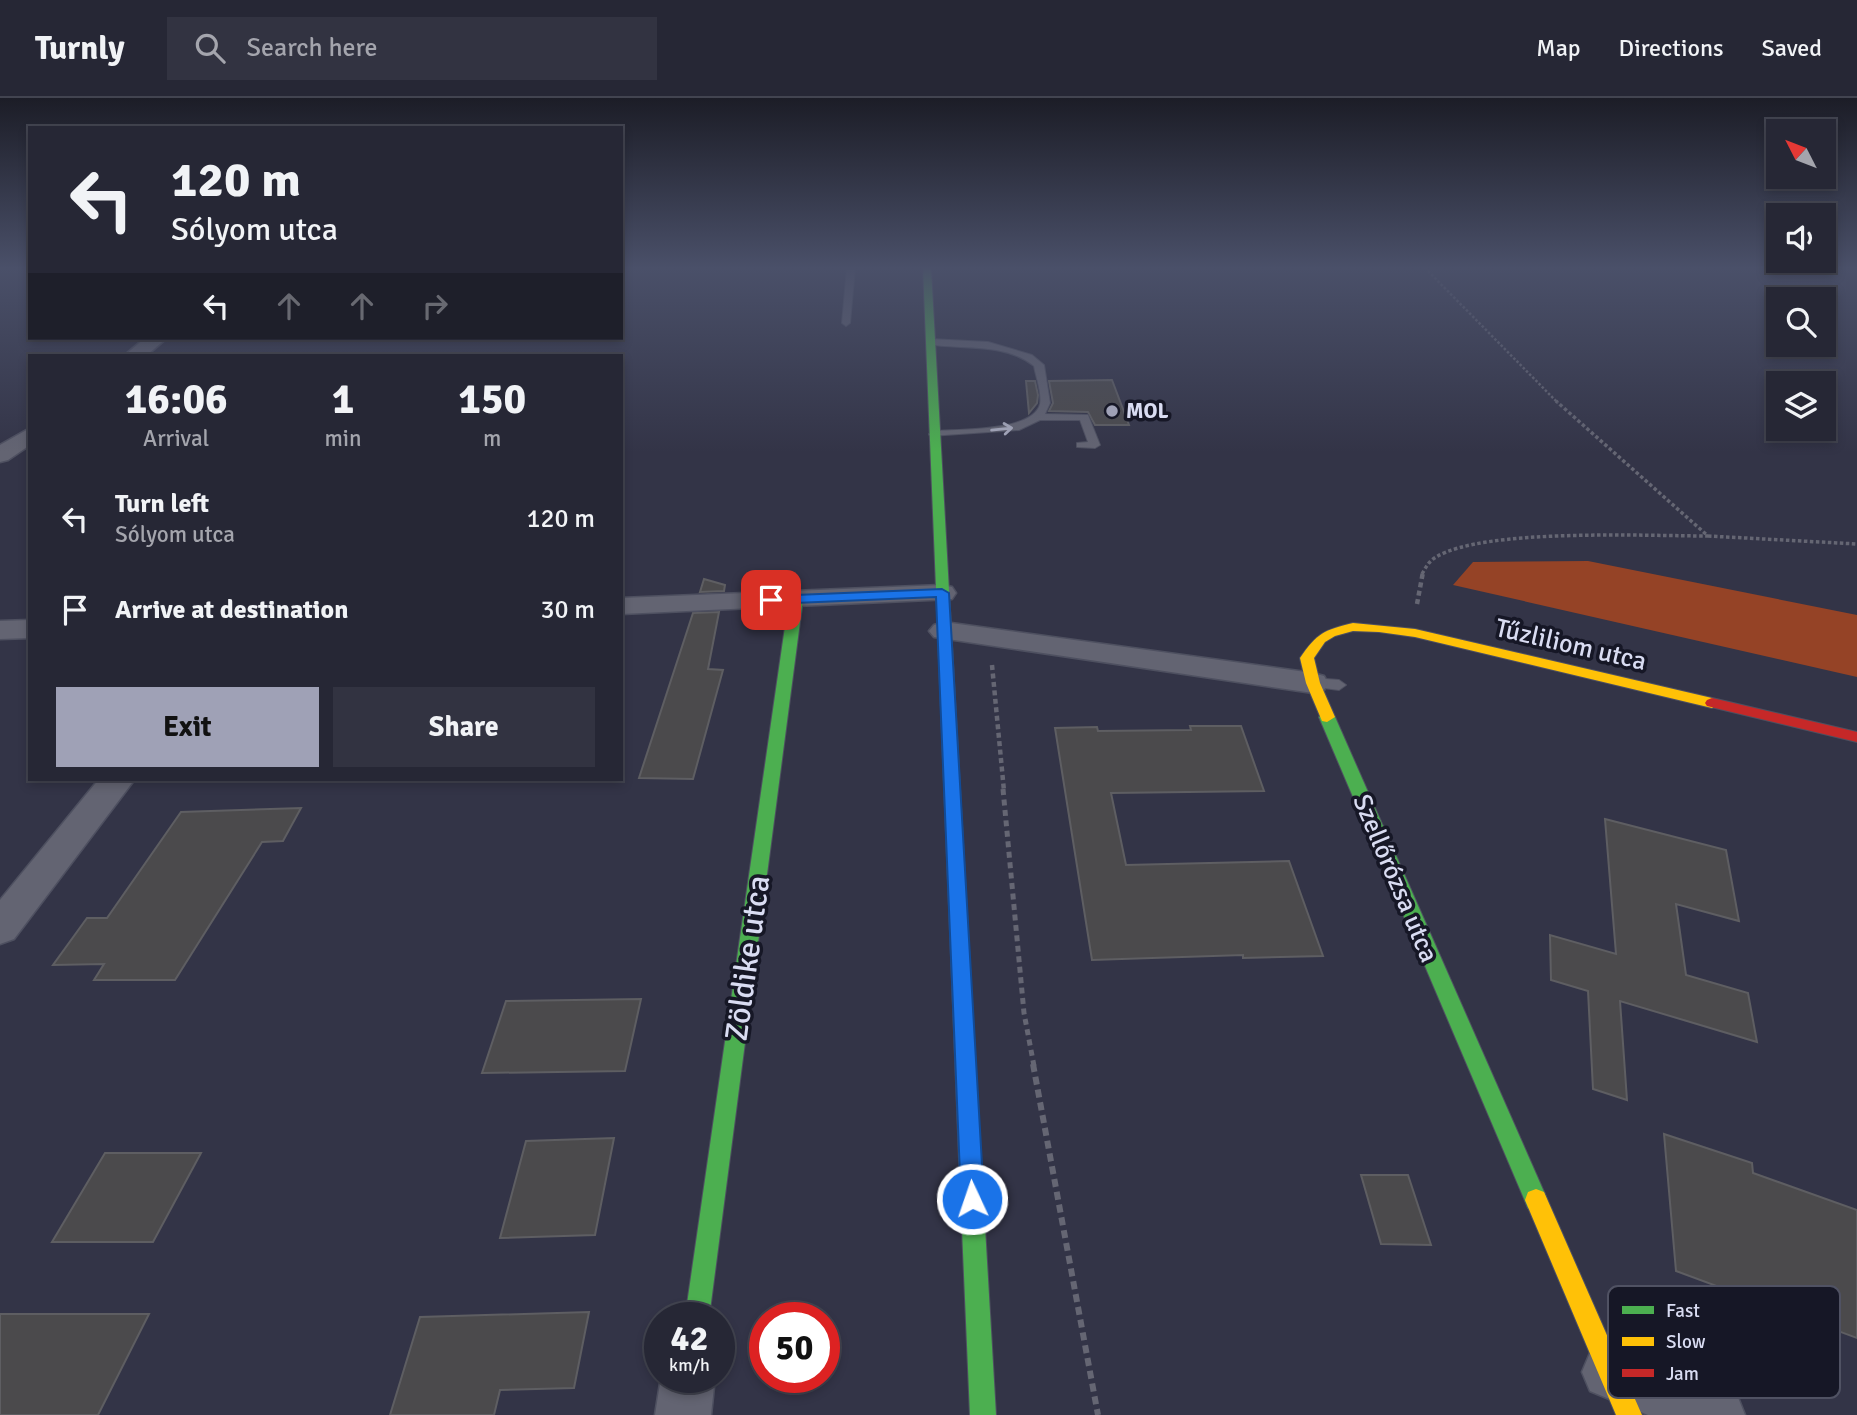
<!DOCTYPE html>
<meta charset="utf-8">
<style>
:root{--surface:#262735;--page:#323341;--text:#f1f3f6;--muted:#a4a5ad;--line:#424450;--accent:#9fa1b6}
body{margin:0;font-family:Signika,sans-serif;background:var(--page);color:var(--text);height:100vh;display:flex;flex-direction:column;font-size:26px;white-space:nowrap}
*{box-sizing:border-box;margin:0}
p{font-size:23px;color:var(--muted)}
.icon{flex:none;width:38px;height:38px;fill:none;stroke:currentColor;stroke-width:2;stroke-linecap:round;stroke-linejoin:round}
.map{position:relative;flex:1;overflow:hidden}
.side{position:absolute;left:28px;top:256px;width:595px;height:427px;display:flex;flex-direction:column;background:var(--surface);border-radius:0px;box-shadow:0 4px 10px #0003,0 0 0 2px var(--line)}
.side>*{flex:none}
.top-card{position:absolute;left:28px;top:28px;width:595px;height:214px;border-radius:0px;box-shadow:0 4px 10px #0003,0 0 0 2px var(--line);background:#262735;color:var(--text);overflow:hidden}
.needle{width:46px;rotate:312deg}
.tools{position:absolute;left:1766px;top:21px;display:grid;gap:14px}
.tools a{display:grid;place-items:center;width:70px;height:70px;border-radius:0px;background:var(--surface);box-shadow:0 4px 10px #0003,0 0 0 2px var(--line);font-size:35px}
.speed{position:absolute;left:644px;top:1204px;display:flex;gap:14px;font-size:35px;font-weight:700;text-align:center}
.speed>*{display:grid;place-content:center;width:91px;height:91px;border-radius:50%;background:var(--surface);box-shadow:0 4px 10px #0003,0 0 0 2px var(--line);line-height:1}
.speed small{font-size:18px;font-weight:400}
.speed .limit{border:10px solid #d22;background:#fff;color:#111}
.pin{position:absolute;display:grid;place-items:center;width:60px;height:60px;color:#fff;margin:-30px;border-radius:14px;box-shadow:0 4px 10px #0006}
.me{position:absolute;width:77px;margin:-38px;rotate:357deg;stroke-linejoin:round;filter:drop-shadow(0 0 5px #0008)}
.turn{display:flex;align-items:center;gap:24px;height:147px;padding:0 28px;font-size:32px}
.turn .icon{width:91px;height:91px;stroke-width:2.5}
.turn b{display:block;font-size:49px;line-height:60px}
.lanes{display:flex;align-items:center;height:66px;padding:0 28px;background:#0003;justify-content:center;gap:35px;direction:ltr}
.lanes .off{opacity:.35}
.eta{display:flex;justify-content:space-evenly;align-items:center;height:119px;text-align:center}
.eta b{font-size:42px;font-weight:700;line-height:49px}
.action{display:flex;gap:14px;margin-top:auto;padding:14px 28px}
.action a{flex:1;height:80px;border-radius:0px;background:var(--accent);color:#111;font-size:28px;font-weight:700;line-height:80px;text-align:center}
.action a+a{background:var(--page);color:var(--text)}
ul{padding:0;list-style:none}
li{display:flex;align-items:center;gap:21px;height:91px;padding:0 28px}
li div{flex:1}
li b{display:block;font-size:26px}
li em{font-style:normal}
header{display:flex;align-items:center;gap:42px;box-sizing:border-box;height:98px;padding:0 35px;background:var(--surface);border-bottom:2px solid var(--line)}
header strong{font-size:33px}
nav{display:flex;gap:38px;margin-inline-start:auto;font-size:24px}
.search{width:490px;height:63px;background:var(--page);display:flex;align-items:center;gap:18px;box-sizing:border-box;padding:0 24px;border-radius:0px;color:var(--muted);font-size:26px}
.map>svg:first-child{display:block}
.forest{fill:#954326}
.building{fill:#4b4a4c;stroke:#5e5e62;stroke-width:2}
.lines{fill:none;stroke-linecap:round;stroke-linejoin:round}
.lane-casing{stroke:#4e5060;stroke-width:2}
.street-casing{stroke:#4e5060;stroke-width:3}
.fast-casing{stroke:#4e5060;stroke-width:2}
.slow-casing{stroke:#4e5060;stroke-width:2}
.jam-casing{stroke:#4e5060;stroke-width:2}
.path-far4{stroke:#656673;stroke-width:2.5;stroke-dasharray:2.5 2;stroke-linecap:butt}
.path-far3{stroke:#656673;stroke-width:3.5;stroke-dasharray:3.5 2.5;stroke-linecap:butt}
.path-far2{stroke:#656673;stroke-width:4.5;stroke-dasharray:5 3.5;stroke-linecap:butt}
.path-far1{stroke:#656673;stroke-width:5;stroke-dasharray:6 4.5;stroke-linecap:butt}
.path{stroke:#656673;stroke-width:6;stroke-dasharray:8 5;stroke-linecap:butt}
.lane{fill:#636472;fill-rule:evenodd}
.street{fill:#636472;fill-rule:evenodd}
.fast{fill:#4caf50;fill-rule:evenodd}
.slow{fill:#ffc107;fill-rule:evenodd}
.jam{fill:#c62828;fill-rule:evenodd}
.oneway{stroke:#aaacbf}
.route{fill:#1a73e8;stroke:#114b97;stroke-width:2}
.poi-dot{fill:#9fa1b6;stroke:#161726;stroke-width:2.5}
.labels{text-anchor:middle;stroke-width:7;stroke-linejoin:round;paint-order:stroke}
.far-poi-label{font-size:21px;font-weight:bold;fill:#d9dcf2;stroke:#161726;text-anchor:start}
.street-label{font-size:26px;fill:#d9dcf2;stroke:#161726}
.near-street-label{font-size:32px;fill:#d9dcf2;stroke:#161726}
.key{fill:#161726;stroke:#505263;stroke-width:2}
.key-label{font-size:19px;fill:#d9dcf2}
</style>
<header>
<strong>Turnly</strong>
<div class="search"><svg class="icon" aria-label="search" viewBox="0 0 24 24"><circle cx="10" cy="10" r="6"/><path d="M15 15l6 6"/></svg>Search here</div>
<nav><a>Map</a><a>Directions</a><a>Saved</a></nav>
</header>
<div class="map">
<svg width="1857" height="1317" viewBox="0 0 1857 1317">
<rect width="100%" height="100%" fill="#333447"/>
<!-- forest -->
<path class="forest" d="M1588,463L1857,517V579L1453,487L1473,464Z"/>
<!-- building -->
<path class="building" d="M1112,282L1129,327H1095L1088,314L1049,313L1053,305L1049,283Z
M1026,283H1035L1038,297L1037,305L1029,315Z
M704,481L725,487L724,493L700,494Z
M719,514L708,571L723,572L693,681L639,680L693,515Z
M1190,628H1241L1264,693L1111,695L1126,767L1289,763L1323,858L1243,860V857L1092,862L1055,630L1097,629L1098,633L1191,632Z
M301,710L283,743L262,744L175,882H94L104,866L53,867L87,820H107L181,714Z
M1605,721L1726,752L1739,823L1676,806L1686,877L1748,895L1757,944L1620,903L1627,1002L1593,991L1588,893L1551,882L1550,837L1616,856Z
M641,901L625,973L482,975L506,903Z
M1664,1036L1752,1065L1753,1075L1857,1112V1240L1676,1173Z
M614,1040L595,1137L500,1140L526,1043Z
M105,1055H201L153,1144H52Z
M1361,1077H1408L1431,1147L1381,1146Z
M589,1214L574,1290L500,1292L494,1317H390L420,1219Z
M0,1216H149L98,1317H0Z"/>
<g class="lines">
<defs>
<path id="lane" d="M847,170H855L850,225L846,228L842,225Z
M930,241L988,244L1032,257L1044,267L1050,305L1045,316L1088,317L1100,347L1095,350L1077,349V345L1088,344L1080,322H1040L1019,332L930,338L929,336L934,333C958,331 1033,334 1040,306C1042,295 1036,279 1034,268C1004,244 962,252 927,246V242Z
M1313,580L1339,582L1346,587L1339,592L1308,588L1306,585L1308,582Z"/>
<path id="street" d="M145,240H167L147,257H125Z
M30,330V347L8,362L0,364V347Z
M942,487L952,489L956,495L952,501L621,516V500Z
M30,522V540L0,541V523Z
M944,524L1313,575L1324,578L1328,585L1324,592L1313,595L934,539L929,533L934,527Z
M99,681H135L14,841L0,846V802Z
M1609,1247L1737,1297L1745,1317H1648L1590,1293L1582,1274L1590,1255Z
M661,1279H715L711,1317H655Z"/>
<path id="fast" d="M923,170H931L968,834L966,839L959,842L952,839L950,834Z
M796,497L803,501L709,1220H685L789,501Z
M1327,614L1335,619L1544,1094L1547,1102L1544,1110L1536,1113L1528,1110L1319,619Z
M970,1050L978,1053L981,1061L996,1317H970L959,1061L962,1053Z"/>
<path id="slow" d="M1353,525L1415,531L1712,600L1719,605L1712,610L1415,539L1379,534L1353,533L1335,538L1325,544L1314,560L1320,585L1335,619L1327,624L1322,623L1306,585L1300,560C1317,535 1324,532 1353,525Z
M959,826L966,829L968,834L981,1061L978,1069L970,1072L962,1069L959,1061L950,834L952,829Z
M1536,1091L1544,1094L1642,1317H1616L1525,1102L1528,1094Z"/>
<path id="jam" d="M1712,600L1857,634V644L1707,608L1705,605L1707,602Z"/>
</defs>
<!-- lane casing -->
<use href="#lane" class="lane-casing"/>
<!-- street casing -->
<use href="#street" class="street-casing"/>
<!-- fast casing -->
<use href="#fast" class="fast-casing"/>
<!-- slow casing -->
<use href="#slow" class="slow-casing"/>
<!-- jam casing -->
<use href="#jam" class="jam-casing"/>
<!-- path-far4 -->
<path class="path-far4" d="M1425,170L1558,305"/>
<!-- path-far3 -->
<path class="path-far3" d="M1708,438L1857,446
M1422,476C1426,469 1429,463 1436,459C1484,430 1647,438 1708,438L1556,303"/>
<!-- path-far2 -->
<path class="path-far2" d="M1417,506L1423,474
M992,567L1004,693"/>
<!-- path-far1 -->
<path class="path-far1" d="M1003,691L1024,915L1034,968"/>
<!-- path -->
<path class="path" d="M1033,966L1098,1317"/>
<!-- lane -->
<use href="#lane" class="lane"/>
<!-- street -->
<use href="#street" class="street"/>
<!-- fast -->
<use href="#fast" class="fast"/>
<!-- slow -->
<use href="#slow" class="slow"/>
<!-- jam -->
<use href="#jam" class="jam"/>
</g>
<!-- one-way arrows -->
<defs><path id="oneway-shaft" d="M-6 0H5M1.5-3L5.5 0L1.5 3" fill="none" stroke-width="1.6" stroke-linecap="round" stroke-linejoin="round" transform="scale(1.75)"/></defs>
<use class="oneway" href="#oneway-shaft" transform="translate(1002 331) rotate(-6)"/>
<!-- sky -->
<linearGradient id="sky" x2="0" y2="1"><stop stop-color="#1c1d27"/><stop offset="0.48" stop-color="#4a5069"/><stop offset="1" stop-color="#4a5069" stop-opacity="0"/></linearGradient>
<rect width="1857" height="354" fill="url(#sky)"/>
<!-- route -->
<path class="route" d="M942,491L949,495L984,1101L980,1109L972,1112L964,1109L961,1101L936,499L771,506L765,502L771,498Z"/>
<!-- markers -->
<circle class="poi-dot" cx="1112" cy="313" r="7"/>
<g class="labels">
<!-- far-poi labels -->
<g class="far-poi-label">
<text x="1126" y="320">MOL</text>
</g>
<!-- street labels -->
<g class="street-label">
<text transform="translate(1571 546) rotate(13)" y="9">Tűzliliom utca</text>
<text transform="translate(1396 780) rotate(67)" y="9">Szellőrózsa utca</text>
</g>
<!-- near-street labels -->
<g class="near-street-label">
<text transform="translate(747 860) rotate(-82)" y="11">Zöldike utca</text>
</g>
</g>
<!-- legend -->
<rect x="1608" y="1188" width="232" height="112" rx="10" class="key"/>
<rect x="1622" y="1208" width="32" height="8" fill="#4caf50"/>
<rect x="1622" y="1239" width="32" height="9" fill="#ffc107"/>
<rect x="1622" y="1271" width="32" height="8" fill="#c62828"/>
<g class="key-label">
<text x="1666" y="1219">Fast</text>
<text x="1666" y="1250">Slow</text>
<text x="1666" y="1282">Jam</text>
</g>
</svg>
<div class="tools">
<a><svg class="needle" viewBox="-14 -14 28 28"><path d="M0-13l5 13h-10z" fill="#e53935"/><path d="M0 13l5-13h-10z" fill="#a4a5ad"/></svg></a>
<a><svg class="icon" aria-label="sound" viewBox="0 0 24 24"><path d="M4 9h4l5-4v14l-5-4H4zM17 9q2 3 0 6"/></svg></a>
<a><svg class="icon" aria-label="search" viewBox="0 0 24 24"><circle cx="10" cy="10" r="6"/><path d="M15 15l6 6"/></svg></a>
<a><svg class="icon" aria-label="layers" viewBox="0 0 24 24"><path d="M12 4l9 5-9 5-9-5zM3 14l9 5 9-5"/></svg></a>
</div>
<div class="speed"><div>42<small>km/h</small></div><div class="limit">50</div></div>
<div class="pin" style="left:771px;top:502px;background:#d93025"><svg class="icon" aria-label="arrive" viewBox="0 0 24 24"><path d="M6 21V4h12l-3 4 3 4H6"/></svg></div>
<svg class="me" style="left:972px;top:1101px" viewBox="-20 -20 40 40"><circle r="17" fill="#1a73e8" stroke="#fff" stroke-width="3"/><path d="M0-11L8 9 0 5-8 9z" fill="#fff"/></svg>
<div class="top-card">
<div class="turn"><svg class="icon" aria-label="left" viewBox="0 0 24 24"><path d="M17 20v-9H6M10 6l-5 5 5 5"/></svg><div><b>120 m</b>Sólyom utca</div></div>
<div class="lanes"><svg class="icon" aria-label="left" viewBox="0 0 24 24"><path d="M17 20v-9H6M10 6l-5 5 5 5"/></svg><svg class="icon off" aria-label="ahead" viewBox="0 0 24 24"><path d="M12 20V5M6 11l6-6 6 6"/></svg><svg class="icon off" aria-label="ahead" viewBox="0 0 24 24"><path d="M12 20V5M6 11l6-6 6 6"/></svg><svg class="icon off" aria-label="right" viewBox="0 0 24 24"><path d="M7 20v-9h11M14 6l5 5-5 5"/></svg></div>
</div>
<section class="side">
<div class="eta">
<div><b>16:06</b><p>Arrival</p></div>
<div><b>1</b><p>min</p></div>
<div><b>150</b><p>m</p></div>
</div>
<ul>
<li><svg class="icon" aria-label="left" viewBox="0 0 24 24"><path d="M17 20v-9H6M10 6l-5 5 5 5"/></svg><div><b>Turn left</b><p>Sólyom utca</p></div><em>120 m</em></li>
<li><svg class="icon" aria-label="arrive" viewBox="0 0 24 24"><path d="M6 21V4h12l-3 4 3 4H6"/></svg><div><b>Arrive at destination</b></div><em>30 m</em></li>
</ul>
<div class="action"><a>Exit</a><a>Share</a></div>
</section>
</div>
